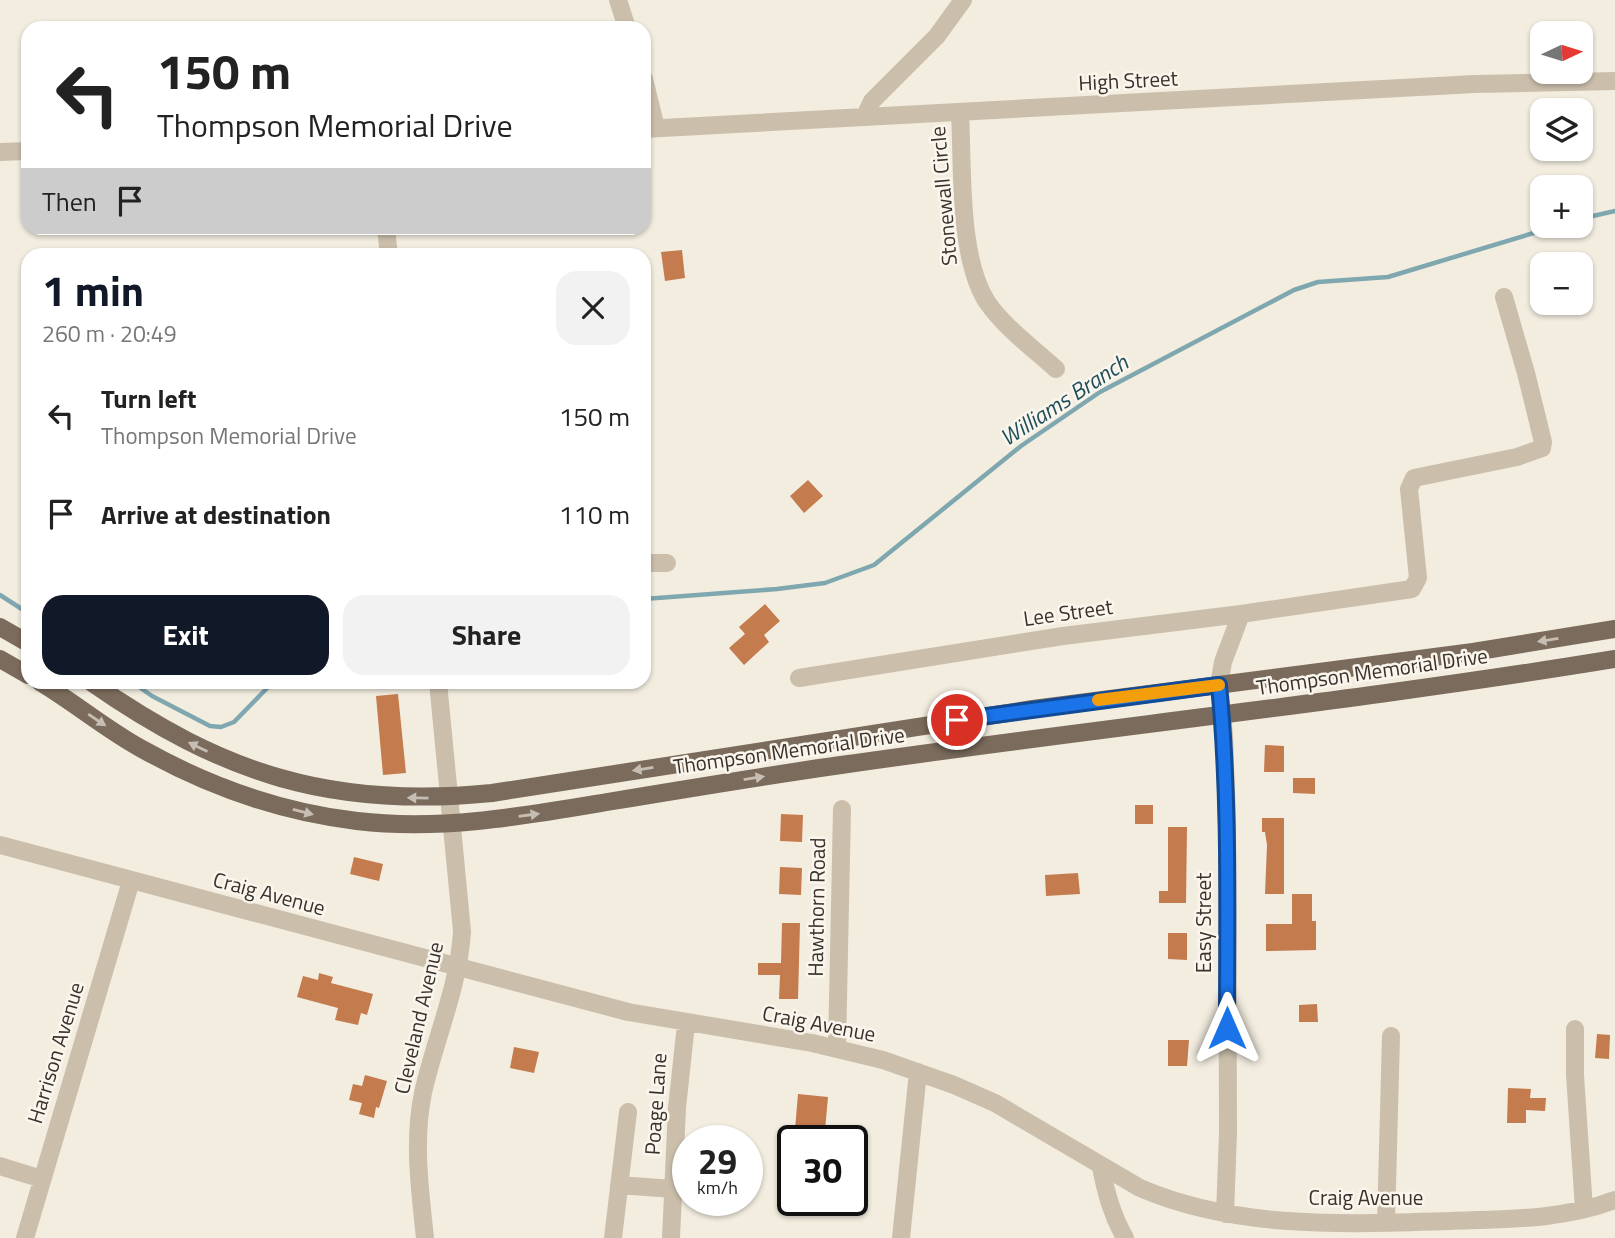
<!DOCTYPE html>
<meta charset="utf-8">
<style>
:root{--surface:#fff;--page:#f2f2f2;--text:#222;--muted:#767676;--accent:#111827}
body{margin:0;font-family:"Titillium Web",sans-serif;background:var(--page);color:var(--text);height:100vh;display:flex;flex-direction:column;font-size:26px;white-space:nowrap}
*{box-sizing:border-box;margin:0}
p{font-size:23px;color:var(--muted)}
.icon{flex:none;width:38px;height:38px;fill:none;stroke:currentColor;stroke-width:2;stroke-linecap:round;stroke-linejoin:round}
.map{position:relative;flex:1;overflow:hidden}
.drawer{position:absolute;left:21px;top:248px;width:630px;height:441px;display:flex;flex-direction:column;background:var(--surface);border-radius:21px;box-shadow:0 2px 5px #0004}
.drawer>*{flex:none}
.hud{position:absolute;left:21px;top:21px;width:630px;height:214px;border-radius:21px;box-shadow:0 2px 5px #0004;background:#fff;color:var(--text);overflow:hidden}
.needle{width:46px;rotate:86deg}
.fabs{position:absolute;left:1530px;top:21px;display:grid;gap:14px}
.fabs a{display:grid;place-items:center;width:63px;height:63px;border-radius:14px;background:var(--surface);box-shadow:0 2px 5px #0004;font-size:35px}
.speed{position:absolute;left:672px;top:1125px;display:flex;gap:14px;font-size:35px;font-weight:700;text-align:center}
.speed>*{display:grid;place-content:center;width:91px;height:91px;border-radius:50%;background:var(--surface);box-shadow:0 2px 5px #0004;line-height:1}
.speed small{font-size:18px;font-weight:400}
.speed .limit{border:4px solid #111;border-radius:10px;background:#fff;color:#111}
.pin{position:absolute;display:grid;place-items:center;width:60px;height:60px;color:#fff;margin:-30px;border:4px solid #fff;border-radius:50%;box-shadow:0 2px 7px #0007}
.me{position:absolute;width:77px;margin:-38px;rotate:0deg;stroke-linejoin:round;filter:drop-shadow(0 0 5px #0008)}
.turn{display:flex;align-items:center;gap:24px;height:147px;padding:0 21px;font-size:32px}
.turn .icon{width:91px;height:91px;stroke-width:2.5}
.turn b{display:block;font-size:49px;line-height:60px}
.then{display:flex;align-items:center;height:66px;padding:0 21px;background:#0003;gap:14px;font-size:26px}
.round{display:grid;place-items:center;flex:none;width:74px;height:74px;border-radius:21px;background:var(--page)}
.headline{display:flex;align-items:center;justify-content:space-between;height:119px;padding:0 21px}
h1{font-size:42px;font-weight:700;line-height:52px;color:var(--accent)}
.primary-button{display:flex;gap:14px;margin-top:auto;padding:14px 21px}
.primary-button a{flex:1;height:80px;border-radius:21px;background:var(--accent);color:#fff;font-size:28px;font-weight:700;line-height:80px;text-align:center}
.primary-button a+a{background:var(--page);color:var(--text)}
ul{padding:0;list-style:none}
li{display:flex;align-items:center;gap:21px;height:98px;padding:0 21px}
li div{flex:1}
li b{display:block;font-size:26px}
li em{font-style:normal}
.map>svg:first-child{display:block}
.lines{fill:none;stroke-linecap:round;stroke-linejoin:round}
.stream{stroke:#7fa7b0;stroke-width:4.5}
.building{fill:#c47b4d}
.minor{stroke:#cbbfac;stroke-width:18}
.major{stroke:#7b6b5c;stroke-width:18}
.oneway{fill:#c7beb3}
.route-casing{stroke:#114b97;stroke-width:18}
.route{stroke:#1a73e8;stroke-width:12}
.slow{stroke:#f59e0b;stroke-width:12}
.labels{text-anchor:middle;stroke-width:5;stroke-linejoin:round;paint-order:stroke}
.street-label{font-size:21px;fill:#39312b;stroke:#faf6ed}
.water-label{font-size:23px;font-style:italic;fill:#204e5b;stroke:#faf6ed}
</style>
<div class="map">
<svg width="1615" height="1238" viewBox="0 0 1615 1238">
<rect width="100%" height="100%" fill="#f3ede0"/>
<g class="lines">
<!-- stream -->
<path class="stream" d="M1580,219L1615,211
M0,595L28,613
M644,599L777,589L825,583L874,565L1021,446L1100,392L1294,290L1318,282L1388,277L1557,226
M132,682L152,696L210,726L221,727L234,722L273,682"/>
</g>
<!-- building -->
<path class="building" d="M682,250L685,278L665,281L661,252Z
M808,480L823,496L804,513L790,496Z
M765,604L780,621L764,635L769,642L744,665L729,648L745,634L739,627Z
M398,694L406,773L383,775L376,696Z
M1265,745L1284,746V772H1264Z
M1293,778H1315V794L1293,793Z
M1135,805H1153V824H1135Z
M781,814L803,815L802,842L780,841Z
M1262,818H1284V894H1265L1267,845L1265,832H1262Z
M1168,827H1187L1186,903H1159V891H1168Z
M354,857L383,864L379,881L350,874Z
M780,867L802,868L801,895L779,894Z
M1078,873L1080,894L1046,896L1045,875Z
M1292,894H1312V921H1316V950L1266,951V924H1292Z
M782,923H800L798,999H779L780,975H758V963H781Z
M1168,933H1187V960L1168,959Z
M319,973L333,977L331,983L373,994L367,1015L361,1013L358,1025L335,1020L338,1008L297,997L303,976L318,980Z
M1317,1004L1318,1022H1299V1005Z
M1597,1034L1610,1035L1609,1059L1595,1058Z
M1168,1040H1189L1187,1066H1168Z
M514,1047L539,1052L534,1073L510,1068Z
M365,1075L387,1081L379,1108L376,1107L374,1118L359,1114L362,1103L349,1100L353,1084L362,1086Z
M1508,1088L1531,1089L1530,1098H1546L1545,1111L1526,1110V1123H1507Z
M798,1094L828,1097L824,1141H794Z"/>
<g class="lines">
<!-- minor -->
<path class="minor" d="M618,0L627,28
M644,79L656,128
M960,113C963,166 958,257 987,302C1005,328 1033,348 1056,369
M865,116L872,101L937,36L963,0
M644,129L1475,84L1615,81
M0,152L28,151
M386,228L389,256
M644,563H667
M1241,614L1412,589L1418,578L1409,489L1414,478L1517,457L1542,448L1543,442L1526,373L1504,297
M799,678L1063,636L1241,614L1223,662L1219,685L1224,735L1227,819L1228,1133L1225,1214
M0,845L628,1012L812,1043L883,1060L954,1085L995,1103L1140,1188C1238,1230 1347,1224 1451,1221C1506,1219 1563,1220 1615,1200
M1575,1029V1075L1584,1209
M837,1048L842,809
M0,1166L42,1179
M1101,1167C1106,1193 1112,1215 1125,1238
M619,1185L673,1189
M1386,1223L1391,1036
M25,1238L131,881
M425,1238C420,1190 413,1141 423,1093C435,1039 459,986 462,931L438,682
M613,1238L628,1112
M671,1238L677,1108L686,1024
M901,1238L918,1072"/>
<!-- major -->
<path class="major" d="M0,627L28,643
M0,659L28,675
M40,682C75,703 107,730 142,749C208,786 281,812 357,821C441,831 524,816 607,802C685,789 763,776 841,765C1099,728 1358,701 1615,659
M91,682C223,774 331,809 492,793L1033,709L1473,652L1615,629"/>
</g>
<!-- one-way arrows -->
<defs><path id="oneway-solid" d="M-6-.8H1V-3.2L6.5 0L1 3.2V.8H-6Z" transform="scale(1.75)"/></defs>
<g class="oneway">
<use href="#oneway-solid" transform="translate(1548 640) rotate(171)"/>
<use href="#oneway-solid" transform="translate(97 720) rotate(34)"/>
<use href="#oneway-solid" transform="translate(198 747) rotate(-154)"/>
<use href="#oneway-solid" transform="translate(643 769) rotate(171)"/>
<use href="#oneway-solid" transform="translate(754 778) rotate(-9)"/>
<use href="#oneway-solid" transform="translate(418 798) rotate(-179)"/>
<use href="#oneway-solid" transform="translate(303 812) rotate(14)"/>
<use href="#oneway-solid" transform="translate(529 815) rotate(-8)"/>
</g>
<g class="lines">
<defs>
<path id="route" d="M957,720L1219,685C1230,799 1227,914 1227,1028"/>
</defs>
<!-- route casing -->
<use href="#route" class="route-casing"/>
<!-- route -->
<use href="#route" class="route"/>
<!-- slow -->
<path class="slow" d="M1098,700L1219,685"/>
</g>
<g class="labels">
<!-- street labels -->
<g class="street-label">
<text transform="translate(1128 81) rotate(-3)" y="7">High Street</text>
<text transform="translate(944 196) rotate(-95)" y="7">Stonewall Circle</text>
<text transform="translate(1068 613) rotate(-8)" y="7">Lee Street</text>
<text transform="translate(1372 672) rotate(-8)" y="7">Thompson Memorial Drive</text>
<text transform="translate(789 751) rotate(-8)" y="7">Thompson Memorial Drive</text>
<text transform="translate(269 894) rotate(15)" y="7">Craig Avenue</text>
<text transform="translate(817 907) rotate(-89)" y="7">Hawthorn Road</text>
<text transform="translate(1204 923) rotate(-90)" y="7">Easy Street</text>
<text transform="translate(419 1018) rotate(-77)" y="7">Cleveland Avenue</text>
<text transform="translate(819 1024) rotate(11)" y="7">Craig Avenue</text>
<text transform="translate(56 1053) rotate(-73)" y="7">Harrison Avenue</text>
<text transform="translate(656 1104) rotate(-86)" y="7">Poage Lane</text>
<text x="1366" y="1205">Craig Avenue</text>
</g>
<!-- water labels -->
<g class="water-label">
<text transform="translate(1064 400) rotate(-33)" y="8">Williams Branch</text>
</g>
</g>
</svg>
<div class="fabs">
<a><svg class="needle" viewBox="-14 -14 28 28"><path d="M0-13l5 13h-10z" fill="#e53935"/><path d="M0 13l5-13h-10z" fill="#767676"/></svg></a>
<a><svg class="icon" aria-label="layers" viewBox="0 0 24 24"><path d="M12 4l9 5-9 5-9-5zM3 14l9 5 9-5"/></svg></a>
<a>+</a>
<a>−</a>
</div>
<div class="speed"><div>29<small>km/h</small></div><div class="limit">30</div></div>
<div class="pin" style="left:957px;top:720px;background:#d93025"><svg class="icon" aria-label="arrive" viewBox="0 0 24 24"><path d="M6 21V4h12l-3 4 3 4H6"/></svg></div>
<svg class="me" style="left:1227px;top:1028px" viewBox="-20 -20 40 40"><path d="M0-17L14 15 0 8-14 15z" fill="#1a73e8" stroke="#fff" stroke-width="4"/></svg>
<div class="hud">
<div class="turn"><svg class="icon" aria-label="left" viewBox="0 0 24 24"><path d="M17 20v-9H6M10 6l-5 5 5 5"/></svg><div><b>150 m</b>Thompson Memorial Drive</div></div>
<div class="then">Then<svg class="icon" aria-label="arrive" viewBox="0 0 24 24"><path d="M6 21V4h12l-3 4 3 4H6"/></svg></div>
</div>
<section class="drawer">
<div class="headline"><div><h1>1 min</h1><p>260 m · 20:49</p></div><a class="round"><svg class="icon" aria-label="close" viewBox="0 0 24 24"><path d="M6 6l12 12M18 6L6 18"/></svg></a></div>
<ul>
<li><svg class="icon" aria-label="left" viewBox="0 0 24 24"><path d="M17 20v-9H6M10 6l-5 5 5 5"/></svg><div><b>Turn left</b><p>Thompson Memorial Drive</p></div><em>150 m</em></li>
<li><svg class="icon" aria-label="arrive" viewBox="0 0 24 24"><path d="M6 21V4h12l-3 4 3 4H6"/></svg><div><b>Arrive at destination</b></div><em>110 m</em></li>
</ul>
<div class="primary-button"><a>Exit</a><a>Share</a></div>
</section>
</div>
